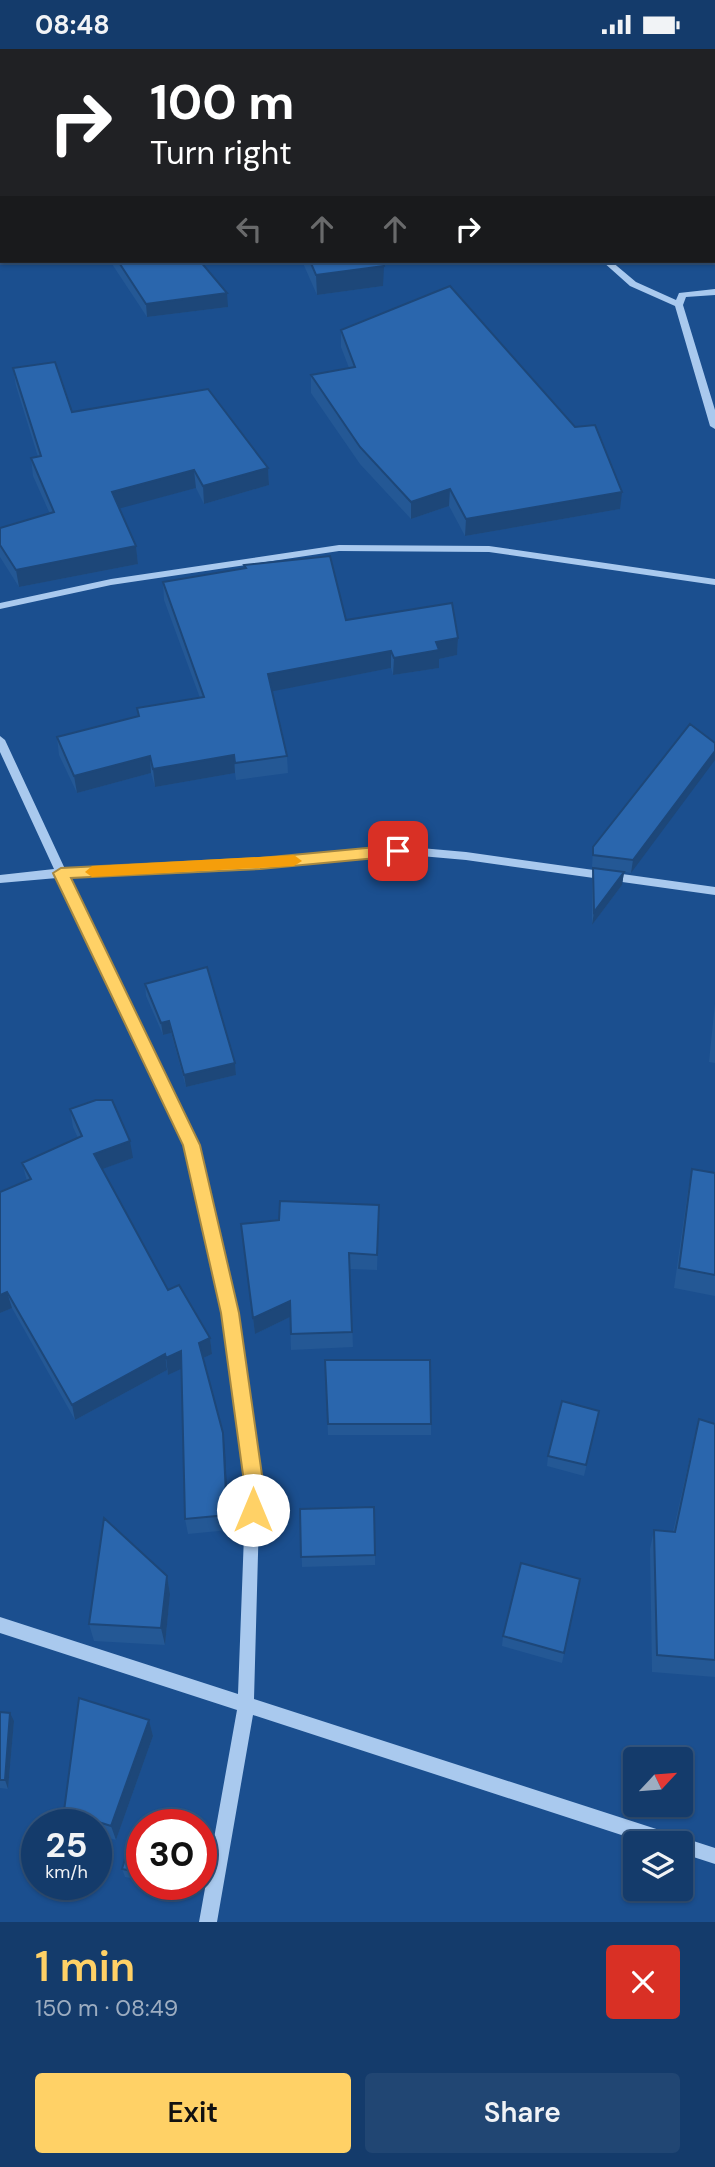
<!DOCTYPE html>
<meta charset="utf-8">
<style>
:root{--surface:#143b6b;--page:#214673;--text:#f1f3f6;--muted:#9dadc1;--line:#33557e;--accent:#ffd166}
body{margin:0;font-family:"DM Sans",sans-serif;background:var(--page);color:var(--text);height:100vh;display:flex;flex-direction:column;font-size:26px;white-space:nowrap}
*{box-sizing:border-box;margin:0}
p{font-size:23px;color:var(--muted)}
.icon{flex:none;width:38px;height:38px;fill:none;stroke:currentColor;stroke-width:2;stroke-linecap:round;stroke-linejoin:round}
.map{position:relative;height:1873px;overflow:hidden}
.details{display:flex;flex-direction:column;background:var(--surface);flex:1}
.details>*{flex:none}
.guide{position:absolute;left:0px;top:0px;width:716px;height:214px;box-shadow:0 2px 5px #0004,0 0 0 2px var(--line);background:#202124;color:#fff;overflow:hidden}
.needle{width:46px;rotate:64deg}
.buttons{position:absolute;left:623px;top:1698px;display:grid;gap:14px}
.buttons a{display:grid;place-items:center;width:70px;height:70px;border-radius:7px;background:var(--surface);box-shadow:0 2px 5px #0004,0 0 0 2px var(--line);font-size:35px}
.speed{position:absolute;left:21px;top:1760px;display:flex;gap:14px;font-size:35px;font-weight:700;text-align:center}
.speed>*{display:grid;place-content:center;width:91px;height:91px;border-radius:50%;background:var(--surface);box-shadow:0 2px 5px #0004,0 0 0 2px var(--line);line-height:1}
.speed small{font-size:18px;font-weight:400}
.speed .limit{border:10px solid #d22;background:#fff;color:#111}
.pin{position:absolute;display:grid;place-items:center;width:60px;height:60px;color:#fff;margin:-30px;border-radius:14px;box-shadow:0 4px 10px #0006}
.me{position:absolute;width:77px;margin:-38px;rotate:0deg;stroke-linejoin:round;filter:drop-shadow(0 0 5px #0008)}
.turn{display:flex;align-items:center;gap:24px;height:147px;padding:0 35px;font-size:32px}
.turn .icon{width:91px;height:91px;stroke-width:2.5}
.turn b{display:block;font-size:49px;line-height:60px}
.lanes{display:flex;align-items:center;height:66px;padding:0 35px;background:#0003;justify-content:center;gap:35px;direction:ltr}
.lanes .off{opacity:.35}
.round{display:grid;place-items:center;flex:none;width:74px;height:74px;border-radius:7px;background:var(--page)}
.overview{display:flex;align-items:center;justify-content:space-between;height:119px;padding:0 35px}
h1{font-size:42px;font-weight:600;line-height:52px;color:var(--accent)}
.action{display:flex;gap:14px;margin-top:auto;padding:14px 35px}
.action a{flex:1;height:80px;border-radius:7px;background:var(--accent);color:#111;font-size:28px;font-weight:600;line-height:80px;text-align:center}
.action a+a{background:var(--page);color:var(--text)}
.status{display:flex;justify-content:space-between;align-items:center;height:49px;padding:0 35px;background:var(--surface);direction:ltr}
.status svg{height:19px;fill:currentColor}
.map>svg:first-child{display:block}
.lines{fill:none;stroke-linecap:round;stroke-linejoin:round}
.minor{fill:#a9c9ee;fill-rule:evenodd}
.wall{fill:#245895}
.shaded-wall{fill:#1d4779}
.building{fill:#2a66ad;stroke:#1d4779;stroke-width:2}
.route{fill:#ffd166;stroke:#a68842;stroke-width:2}
.slow{fill:#f59e0b}
</style>
<div class="status"><b>08:48</b><svg viewBox="0 0 49 12"><path d="M0 12V9h3v3zM5 12V6h3v6zM10 12V3h3v9zM15 12V0h3v12zM26 1h20v11H26zM47 4h2v5h-2z"/></svg></div>
<div class="map">
<svg width="715" height="1873" viewBox="0 0 715 1873">
<rect width="100%" height="100%" fill="#1b4f8f"/>
<g class="lines">
<!-- minor -->
<path class="minor" d="M602,212H611L636,233L676,251L679,244L715,240V246L686,248L683,256L715,361V380L710,377L675,257L630,237Z
M339,496L489,497L715,530V536L489,503L339,502L111,536L0,560V554L111,530Z
M0,687L5,691L65,820L260,811L398,797L466,803L715,838V846L466,811L398,805L260,819L69,828L199,1096L237,1264L260,1433L254,1650L715,1799V1815L681,1804V1794H646L253,1666L217,1873H199L237,1661L0,1584V1568L238,1645L246,1433L223,1264L185,1096L57,829L0,834V826L54,820L0,703Z"/>
</g>
<!-- wall -->
<path class="wall" d="M403,0H715L714,2H407Z
M110,212H200L228,258L147,268Z
M302,212H382L383,237L317,246Z
M341,281L620,460L465,487L449,457L411,470L360,415L311,344V326L349,319L341,298Z
M13,319L72,363L268,419L269,436L204,455L196,439L119,459L136,497L138,515L19,538L0,508V479L50,465L33,427L31,409L38,408L16,337Z
M244,516L346,571L458,589L457,606L439,610V619L393,626L391,619L272,642L287,707L288,724L236,731L235,724L155,738L151,724L77,744L59,706L57,688L138,667L137,659L200,649L164,551L163,533L244,520Z
M690,675L631,824L592,818L593,798Z
M593,819L624,823L622,836L592,876V831Z
M145,935L235,1014L236,1026L186,1038L171,984L163,986L146,947Z
M715,954V1014L709,1013Z
M70,1060L133,1109L102,1120L168,1241L210,1289L212,1305L203,1309L223,1384L229,1481L188,1485L185,1470L182,1319L168,1326L167,1321L75,1371L12,1259L0,1264L27,1132L22,1114L78,1089L73,1078Z
M692,1120L715,1124V1247L674,1239L688,1141Z
M379,1156L377,1221L350,1220L353,1298L291,1301L290,1268L255,1285L241,1175Z
M325,1311L431,1375V1386H328Z
M599,1362L584,1427L547,1417L548,1407Z
M699,1370L715,1375V1628L652,1623L650,1500L654,1481L673,1483L694,1390Z
M300,1460L375,1506V1516L302,1518Z
M167,1527L170,1545L165,1596L94,1592L89,1575Z
M580,1530L562,1614L502,1597L503,1587Z
M0,1663L14,1672L8,1740L0,1739Z
M149,1671L153,1687L116,1791L96,1785V1776H69L64,1762Z
M142,1778V1831L125,1828L122,1820Z
M161,1836H177V1839Z"/>
<!-- shaded-wall -->
<path class="shaded-wall" d="M381,0H401L398,2H378Z
M384,217L383,237L317,246L316,226Z
M227,244L228,258L147,268L146,255Z
M268,419L269,436L204,455L203,437Z
M194,421L196,439L114,461L112,443Z
M450,440L449,457L411,470V453Z
M622,443L620,460L465,487L466,470Z
M136,497L138,515L19,538L16,521Z
M458,589L457,606L439,610V619L393,626L394,609L436,593Z
M391,602V619L269,643L268,625Z
M715,702V711L631,824L633,811Z
M234,706L235,724L155,738L153,720Z
M150,707L151,724L77,744L74,727Z
M624,823L622,836L592,876L594,863Z
M169,972L171,984L163,986L161,974Z
M235,1014L236,1026L186,1038L184,1026Z
M130,1092L133,1109L97,1122L94,1105Z
M7,1243L12,1259L0,1264V1246Z
M290,1252V1268L255,1285L253,1269Z
M210,1289L212,1305L201,1310L199,1294Z
M181,1302L183,1319L168,1326L166,1309Z
M165,1305L167,1321L75,1371L72,1356Z
M223,1384L225,1400L229,1481L227,1466Z
M167,1527L170,1545L165,1596L161,1579Z
M10,1664L14,1672L8,1740L5,1731Z
M149,1671L153,1687L116,1791L111,1777Z"/>
<!-- building -->
<path class="building" d="M45,0H381L378,2H45Z
M429,0H715L714,29V2H432Z
M714,92H715V151L714,152Z
M118,212H200L227,244L146,255Z
M310,212H382L384,217L316,226Z
M450,237L575,378L595,376L622,443L466,470L450,440L411,453L360,398L311,326L355,318L341,281Z
M55,313L72,363L208,340L268,419L203,437L194,421L112,443L136,497L16,521L0,496V479L54,463L31,409L41,407L13,319Z
M330,507L346,571L452,554L458,589L436,593L439,601L394,609L391,602L268,625L287,707L235,714L234,706L153,720L150,707L74,727L57,688L139,667L137,659L204,648L163,533L246,519L244,516Z
M690,675L715,694V702L633,811L593,806V798Z
M593,819L624,823L594,863Z
M207,918L235,1014L184,1026L169,972L161,974L145,935Z
M96,1051H112L130,1092L94,1105L168,1241L179,1236L210,1289L199,1294L223,1384L227,1466L185,1470L181,1302L166,1309L165,1305L72,1356L7,1243L0,1246V1143L31,1130L22,1114L82,1087L70,1060Z
M692,1120L715,1124V1226L679,1219Z
M280,1152L379,1156L377,1206L349,1204L352,1283L291,1285L290,1252L253,1269L241,1175L279,1171Z
M325,1311H430L431,1375H328Z
M562,1352L599,1362L586,1416L548,1407Z
M699,1370L715,1375V1611L657,1606L654,1481L675,1483Z
M374,1458L375,1506L301,1508L300,1460Z
M104,1469L167,1527L161,1579L89,1575Z
M521,1514L580,1530L564,1604L503,1587Z
M79,1649L149,1671L111,1777L64,1762Z
M0,1663L10,1664L5,1731H0Z
M135,1777L142,1778V1824L122,1820Z"/>
<!-- route -->
<path class="route" d="M398,796L406,802L398,807L260,820L71,829L200,1096L239,1264L263,1433L262,1461L259,1467L253,1470L246,1467L243,1461L244,1433L221,1264L183,1096L53,824L61,819L260,809Z"/>
<!-- slow -->
<path class="slow" d="M294,806L302,812L294,817L92,828L85,823L92,817Z"/>
</svg>
<div class="buttons">
<a><svg class="needle" viewBox="-14 -14 28 28"><path d="M0-13l5 13h-10z" fill="#e53935"/><path d="M0 13l5-13h-10z" fill="#9dadc1"/></svg></a>
<a><svg class="icon" aria-label="layers" viewBox="0 0 24 24"><path d="M12 4l9 5-9 5-9-5zM3 14l9 5 9-5"/></svg></a>
</div>
<div class="speed"><div>25<small>km/h</small></div><div class="limit">30</div></div>
<div class="pin" style="left:398px;top:802px;background:#d93025"><svg class="icon" aria-label="arrive" viewBox="0 0 24 24"><path d="M6 21V4h12l-3 4 3 4H6"/></svg></div>
<svg class="me" style="left:253px;top:1461px" viewBox="-20 -20 40 40"><circle r="19" fill="#fff"/><path d="M0-13L10 11 0 6-10 11z" fill="#ffd166"/></svg>
<div class="guide">
<div class="turn"><svg class="icon" aria-label="right" viewBox="0 0 24 24"><path d="M7 20v-9h11M14 6l5 5-5 5"/></svg><div><b>100 m</b>Turn right</div></div>
<div class="lanes"><svg class="icon off" aria-label="left" viewBox="0 0 24 24"><path d="M17 20v-9H6M10 6l-5 5 5 5"/></svg><svg class="icon off" aria-label="ahead" viewBox="0 0 24 24"><path d="M12 20V5M6 11l6-6 6 6"/></svg><svg class="icon off" aria-label="ahead" viewBox="0 0 24 24"><path d="M12 20V5M6 11l6-6 6 6"/></svg><svg class="icon" aria-label="right" viewBox="0 0 24 24"><path d="M7 20v-9h11M14 6l5 5-5 5"/></svg></div>
</div>
</div>
<section class="details">
<div class="overview"><div><h1>1 min</h1><p>150 m · 08:49</p></div><a class="round" style="background:#d93025;color:#fff"><svg class="icon" aria-label="close" viewBox="0 0 24 24"><path d="M6 6l12 12M18 6L6 18"/></svg></a></div>
<div class="action"><a>Exit</a><a>Share</a></div>
</section>
